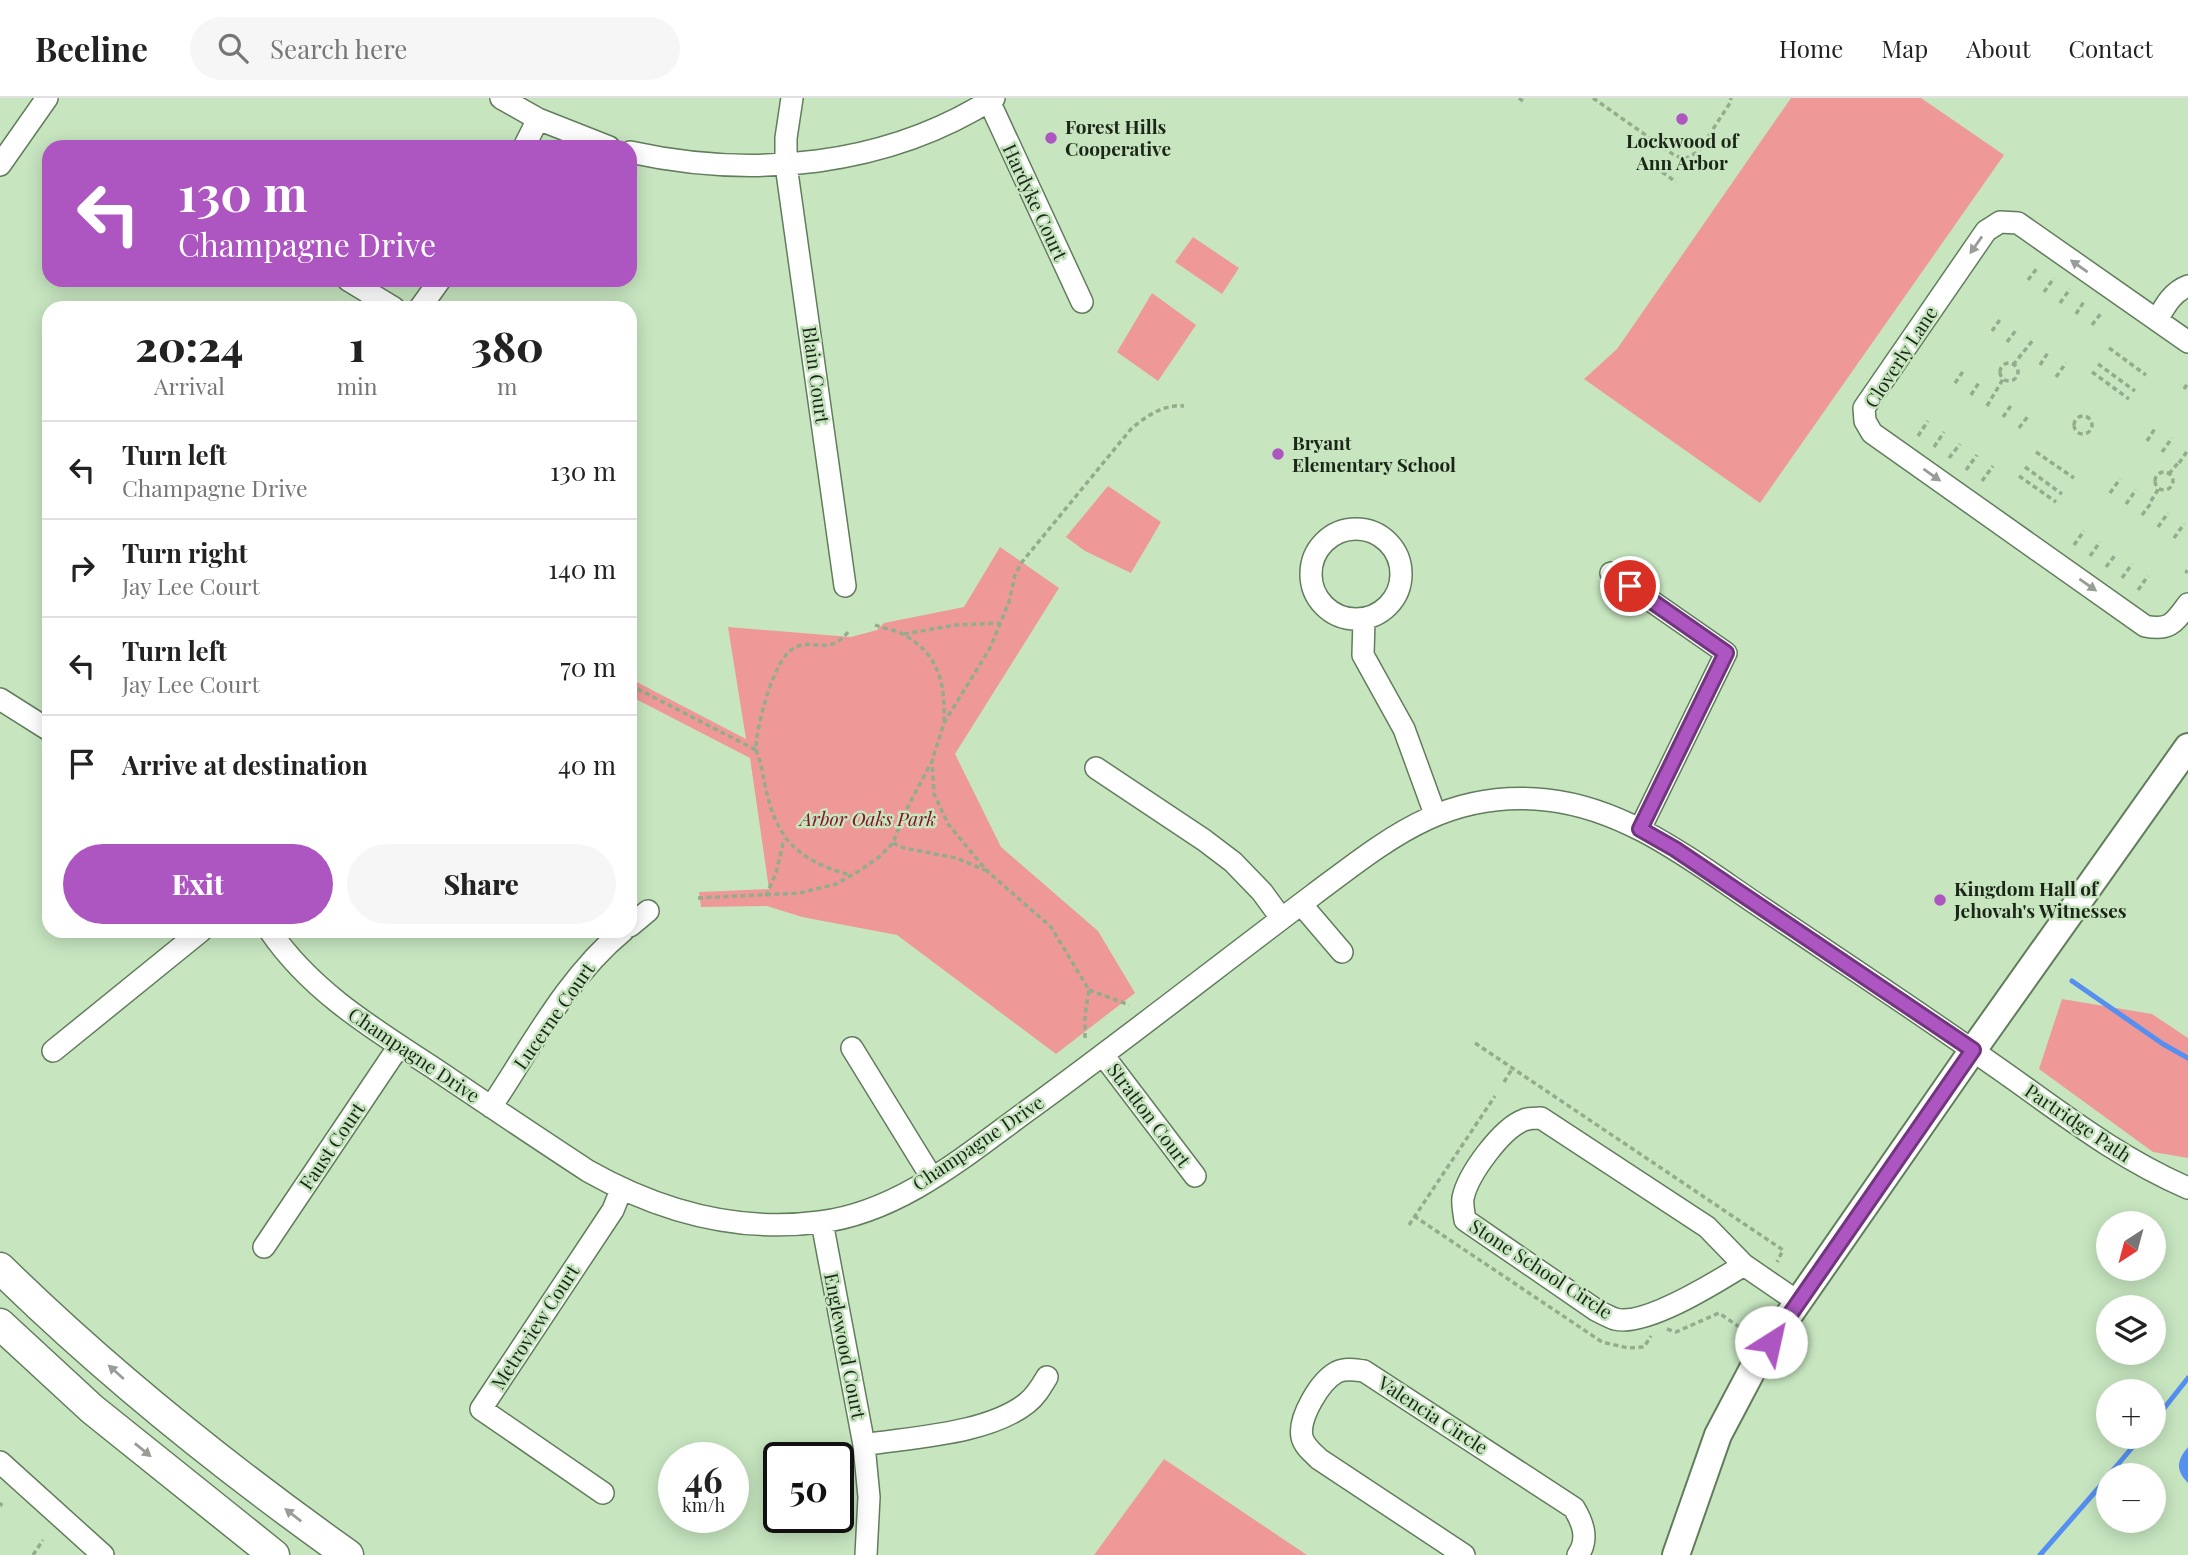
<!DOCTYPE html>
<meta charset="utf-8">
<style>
:root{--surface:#fff;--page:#f6f6f6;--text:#222;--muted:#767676;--line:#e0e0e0;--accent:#ad55c1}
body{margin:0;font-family:"Playfair Display",serif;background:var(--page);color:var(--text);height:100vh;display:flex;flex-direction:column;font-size:26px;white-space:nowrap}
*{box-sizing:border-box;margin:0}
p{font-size:23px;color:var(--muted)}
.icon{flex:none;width:38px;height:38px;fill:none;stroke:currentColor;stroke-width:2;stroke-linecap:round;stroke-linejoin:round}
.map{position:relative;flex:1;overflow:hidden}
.drawer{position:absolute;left:42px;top:203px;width:595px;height:637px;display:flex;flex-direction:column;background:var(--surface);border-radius:21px;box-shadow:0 4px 18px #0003}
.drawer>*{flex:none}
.hud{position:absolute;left:42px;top:42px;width:595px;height:147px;border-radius:21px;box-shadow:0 4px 18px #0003;background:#ad55c1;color:#fff;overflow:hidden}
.needle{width:46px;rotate:216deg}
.fabs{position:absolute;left:2096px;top:1113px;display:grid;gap:14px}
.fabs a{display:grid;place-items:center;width:70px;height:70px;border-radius:50%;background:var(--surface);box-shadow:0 4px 18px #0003;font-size:35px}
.speed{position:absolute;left:658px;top:1344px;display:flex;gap:14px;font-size:35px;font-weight:700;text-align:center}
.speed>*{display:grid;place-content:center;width:91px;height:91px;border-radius:50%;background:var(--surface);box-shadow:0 4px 18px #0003;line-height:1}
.speed small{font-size:18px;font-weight:400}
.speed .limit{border:4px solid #111;border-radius:10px;background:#fff;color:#111}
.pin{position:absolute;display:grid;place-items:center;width:60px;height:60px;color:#fff;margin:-30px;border:4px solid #fff;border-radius:50%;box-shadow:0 2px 7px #0007}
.me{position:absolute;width:77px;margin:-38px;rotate:35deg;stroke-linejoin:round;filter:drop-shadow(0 0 5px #0008)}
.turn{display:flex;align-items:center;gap:24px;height:147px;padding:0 21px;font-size:32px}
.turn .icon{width:91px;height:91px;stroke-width:2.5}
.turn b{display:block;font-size:49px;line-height:60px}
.eta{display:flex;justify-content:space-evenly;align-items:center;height:119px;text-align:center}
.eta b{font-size:42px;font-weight:800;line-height:49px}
.button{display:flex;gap:14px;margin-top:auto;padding:14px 21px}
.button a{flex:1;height:80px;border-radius:42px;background:var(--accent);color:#fff;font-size:28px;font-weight:800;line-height:80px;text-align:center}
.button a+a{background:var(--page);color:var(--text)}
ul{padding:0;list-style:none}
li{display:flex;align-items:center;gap:21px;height:98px;padding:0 21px;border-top:2px solid var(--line)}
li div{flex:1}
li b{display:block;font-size:26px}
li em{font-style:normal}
header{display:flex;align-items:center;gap:42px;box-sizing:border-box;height:98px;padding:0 35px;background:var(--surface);border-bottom:2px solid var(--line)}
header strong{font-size:33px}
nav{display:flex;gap:38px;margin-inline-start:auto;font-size:24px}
.search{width:490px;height:63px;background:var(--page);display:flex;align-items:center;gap:18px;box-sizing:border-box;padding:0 24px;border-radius:38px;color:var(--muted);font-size:26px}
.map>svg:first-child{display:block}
.green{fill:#ee9998}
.water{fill:#558ff0}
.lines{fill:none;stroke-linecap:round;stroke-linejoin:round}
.stream{stroke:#558ff0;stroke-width:5}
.minor-casing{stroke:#617d5b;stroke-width:24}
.major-casing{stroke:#617d5b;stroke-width:30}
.highway-casing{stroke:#617d5b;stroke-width:33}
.path{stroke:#93ac8d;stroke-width:3.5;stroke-dasharray:5 3.5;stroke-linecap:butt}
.minor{stroke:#fff;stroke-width:21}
.major{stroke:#fff;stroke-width:26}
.highway{stroke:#fff;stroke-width:30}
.oneway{fill:#989d97}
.route-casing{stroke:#70377d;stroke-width:18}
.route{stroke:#ad55c1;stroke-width:12}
.poi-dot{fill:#ad55c1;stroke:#c7e6c0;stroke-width:2.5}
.labels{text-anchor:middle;stroke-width:5;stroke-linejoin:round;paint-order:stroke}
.poi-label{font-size:19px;font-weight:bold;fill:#1b2618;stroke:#c7e6c0;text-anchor:start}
.street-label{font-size:19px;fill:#1b2618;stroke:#c7e6c0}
.park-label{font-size:19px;font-style:italic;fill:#881325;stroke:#c7e6c0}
</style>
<header>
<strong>Beeline</strong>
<div class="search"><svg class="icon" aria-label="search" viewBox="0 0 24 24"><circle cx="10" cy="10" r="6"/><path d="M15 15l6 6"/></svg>Search here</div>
<nav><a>Home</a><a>Map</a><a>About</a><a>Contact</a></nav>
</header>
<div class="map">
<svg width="2188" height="1457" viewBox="0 0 2188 1457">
<rect width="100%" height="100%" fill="#c7e6c0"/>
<!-- green -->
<path class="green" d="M1791,0H1921L2004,57L1760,405L1584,281L1617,251Z
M1193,139L1239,170L1222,196L1175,164Z
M1152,195L1196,227L1158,283L1117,254Z
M1108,388L1161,424L1131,475L1085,453L1066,439Z
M1000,449L1059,490L955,656L1001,749L1098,833L1135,895L1056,956L897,837L802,819L767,808L701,809L699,794L769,791L750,660L630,598L631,581L746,641L728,529L851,539L877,532L884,525L964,509Z
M2062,901L2152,916L2188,940V1060L2153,1054L2039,971Z
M1164,1361L1307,1457H1094Z"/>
<!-- water -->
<path class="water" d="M2188,1349V1385C2175,1372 2177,1362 2188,1349Z"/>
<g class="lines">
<!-- stream -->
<path class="stream" d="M2072,883L2163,946L2188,960
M2154,1323L2188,1280
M2109,1377L2141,1339
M2040,1457L2109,1378"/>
<defs>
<path id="minor" d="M501,0L538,21L609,49
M792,0L786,40V67L845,488
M989,3L1082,204
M524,49L538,21
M630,54C753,81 886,69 994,0
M0,67L47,0
M348,182L394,210
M420,210L440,182
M2157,222C2165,208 2172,194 2188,188
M2188,244L2018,125L2000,124L1986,133L1864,310L1865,323L1872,335L2145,528C2170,533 2174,525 2188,506
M1311 476a45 45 0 1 1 90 0a45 45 0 1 1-90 0Z
M1611,475L1726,555L1640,731
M1364,521L1363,557L1404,631L1435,716
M0,601L49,632
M1096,670L1204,742L1233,764L1262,794L1281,820
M1301,806L1342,854
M630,828L648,813
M270,833C311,893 372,930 432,969C484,1004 536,1039 588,1073C659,1113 737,1135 820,1124C903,1114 972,1052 1038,1005C1131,937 1221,866 1313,797C1388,741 1446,691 1547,702C1629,711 1695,765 1761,809C1838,861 1916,912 1992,966C2057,1011 2114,1058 2188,1090
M852,950L932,1080
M53,953L201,833
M1103,957L1195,1078
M491,1009C531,949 567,879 623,833
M822,1124L864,1347L869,1399L866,1457
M264,1149L399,948
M1744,1167C1718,1183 1646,1229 1615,1221C1609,1219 1602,1215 1596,1212L1465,1122C1464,1115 1462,1106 1463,1100C1468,1076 1502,1030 1524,1022C1529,1020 1536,1020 1541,1020L1707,1129L1744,1167L1798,1204
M864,1347C913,1339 988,1336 1027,1305C1036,1298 1041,1289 1047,1279
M0,1364L103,1457
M603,1395L481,1311L613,1112L621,1092
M1464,1457L1319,1361C1312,1354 1304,1348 1302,1339C1298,1320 1320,1283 1337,1274C1346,1270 1355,1272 1364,1273L1574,1410C1583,1425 1589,1441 1578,1457"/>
<path id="major" d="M1676,1457L1718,1337L1757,1263L1973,952L2188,649"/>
<path id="highway" d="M0,1170C106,1274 227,1371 348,1457
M0,1226L92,1311L274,1457"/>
</defs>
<!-- minor casing -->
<use href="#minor" class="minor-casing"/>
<!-- major casing -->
<use href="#major" class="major-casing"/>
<!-- highway casing -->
<use href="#highway" class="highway-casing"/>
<!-- path -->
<path class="path" d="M1519,0L1525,5
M1593,0L1674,57L1684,61L1698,54L1730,5L1731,0
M1662,74L1676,84
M2028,182L2038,169
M2044,194L2054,180
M2060,205L2070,191
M2076,216L2085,202
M2092,227L2102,214
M1992,233L2001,220
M2007,244L2017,231
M2109,250L2146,277
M2000 274a9 9 0 1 1 18 0a9 9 0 1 1-18 0Z
M2098,266L2135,293
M2013,267L2033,242
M2040,267L2049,253
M2092,274L2129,301
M2056,279L2066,265
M1955,285L1964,272
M2184,291L2188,285
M1971,297L1980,283
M1987,308L2003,281
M2074 327a9 9 0 1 1 18 0a9 9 0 1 1-18 0Z
M2003,319L2012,306
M2019,330L2029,317
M1918,338L1928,323
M2147,343L2156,329
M1934,349L1944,334
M2036,354L2074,380
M2162,354L2172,340
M1949,360L1960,346
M2179,365L2188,352
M2025,369L2062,396
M1966,372L1977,357
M2155 383a9 9 0 1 1 18 0a9 9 0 1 1-18 0Z
M2169,376L2178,365
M2019,378L2056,404
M1982,383L1993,368
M2110,395L2120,381
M2151,403L2159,390
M2126,406L2136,392
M2142,417L2152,404
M2158,429L2168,415
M2174,440L2184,426
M2074,447L2084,433
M2090,458L2100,444
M2106,469L2116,456
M2185,473L2188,474
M2122,480L2132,466
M2138,492L2148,478
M875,527C885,531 898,532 906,538C940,558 945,587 944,623
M848,534C827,560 811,537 791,552C773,565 756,629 756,651C757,656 760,662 761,667C766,691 769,715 784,737C797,758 828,772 851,777
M904,536L956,527L999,525
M630,587L756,652
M893,745L904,750L956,760L985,772
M766,798L776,775L784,741
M698,800L799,795L836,786L859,773L879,759L893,745L903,718L931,665
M1089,892L1129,907
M1085,940V917L1089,892L1051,829L987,773L948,726L934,696L932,663L944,625L990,550L1009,504L1015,477L1022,464L1131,331C1146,318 1164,306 1184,308
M1475,945L1783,1152L1777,1164
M1504,984L1512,971
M1414,1118L1602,1244L1628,1250L1644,1249L1651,1238
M1409,1127L1495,998
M1667,1231L1676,1234L1719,1215L1748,1235
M0,1408L2,1405
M33,1457L43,1442"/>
<!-- minor -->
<use href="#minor" class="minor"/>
<!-- major -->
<use href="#major" class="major"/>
<!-- highway -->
<use href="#highway" class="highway"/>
</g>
<!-- one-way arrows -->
<defs><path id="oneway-solid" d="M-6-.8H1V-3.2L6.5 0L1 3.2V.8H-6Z" transform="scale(1.75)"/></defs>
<g class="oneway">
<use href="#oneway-solid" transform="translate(1976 147) rotate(125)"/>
<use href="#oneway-solid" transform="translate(2079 168) rotate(-145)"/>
<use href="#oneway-solid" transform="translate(1932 377) rotate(35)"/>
<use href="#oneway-solid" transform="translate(2088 487) rotate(35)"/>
<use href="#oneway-solid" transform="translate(116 1274) rotate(-138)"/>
<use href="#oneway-solid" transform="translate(143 1352) rotate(39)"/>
<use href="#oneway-solid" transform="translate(293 1417) rotate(-142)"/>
</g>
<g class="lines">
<defs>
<path id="route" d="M1630,488L1726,555L1640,731L1675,751L1973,952L1771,1244"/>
</defs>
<!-- route casing -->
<use href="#route" class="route-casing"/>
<!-- route -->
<use href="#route" class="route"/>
</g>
<!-- markers -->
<g class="poi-dot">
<circle cx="1682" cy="21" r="7"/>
<circle cx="1051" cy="40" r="7"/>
<circle cx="1278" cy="356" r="7"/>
<circle cx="1940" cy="802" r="7"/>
</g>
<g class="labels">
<!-- poi labels -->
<g class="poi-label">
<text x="1065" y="36">Forest Hills<tspan x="1065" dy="22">Cooperative</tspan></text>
<text x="1682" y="50" text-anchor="middle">Lockwood of<tspan x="1682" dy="22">Ann Arbor</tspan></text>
<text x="1292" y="352">Bryant<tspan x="1292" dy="22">Elementary School</tspan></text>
<text x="1954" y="798">Kingdom Hall of<tspan x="1954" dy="22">Jehovah's Witnesses</tspan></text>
</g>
<!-- street labels -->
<g class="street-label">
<text transform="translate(1035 104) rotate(65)" y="7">Hardyke Court</text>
<text transform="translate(1901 259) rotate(-57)" y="7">Cloverly Lane</text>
<text transform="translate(816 277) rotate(82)" y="7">Blain Court</text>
<text transform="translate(554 918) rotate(-55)" y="7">Lucerne Court</text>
<text transform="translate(414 957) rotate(34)" y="7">Champagne Drive</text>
<text transform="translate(1149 1017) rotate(53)" y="7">Stratton Court</text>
<text transform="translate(2078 1025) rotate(34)" y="7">Partridge Path</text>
<text transform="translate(978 1045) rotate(-34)" y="7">Champagne Drive</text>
<text transform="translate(332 1048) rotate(-56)" y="7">Faust Court</text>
<text transform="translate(1541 1171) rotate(33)" y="7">Stone School Circle</text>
<text transform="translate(535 1229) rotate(-57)" y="7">Metroview Court</text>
<text transform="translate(845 1248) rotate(79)" y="7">Englewood Court</text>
<text transform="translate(1433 1317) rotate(33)" y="7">Valencia Circle</text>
</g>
<!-- park labels -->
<g class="park-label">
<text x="868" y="728">Arbor Oaks Park</text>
</g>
</g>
</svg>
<div class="fabs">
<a><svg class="needle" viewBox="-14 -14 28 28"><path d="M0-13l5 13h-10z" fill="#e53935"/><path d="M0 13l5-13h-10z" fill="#767676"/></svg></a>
<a><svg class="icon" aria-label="layers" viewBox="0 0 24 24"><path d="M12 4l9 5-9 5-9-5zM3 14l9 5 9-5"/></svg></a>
<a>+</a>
<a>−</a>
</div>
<div class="speed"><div>46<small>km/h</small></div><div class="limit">50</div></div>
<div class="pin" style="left:1630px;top:488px;background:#d93025"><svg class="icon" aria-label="arrive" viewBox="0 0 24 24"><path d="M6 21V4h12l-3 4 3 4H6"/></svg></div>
<svg class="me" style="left:1771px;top:1244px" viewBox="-20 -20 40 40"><circle r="19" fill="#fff"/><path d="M0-13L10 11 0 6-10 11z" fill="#ad55c1"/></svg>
<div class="hud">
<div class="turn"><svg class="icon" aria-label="left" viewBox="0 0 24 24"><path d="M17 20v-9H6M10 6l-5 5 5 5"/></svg><div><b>130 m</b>Champagne Drive</div></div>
</div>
<section class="drawer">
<div class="eta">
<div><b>20:24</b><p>Arrival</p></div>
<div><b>1</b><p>min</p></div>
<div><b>380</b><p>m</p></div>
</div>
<ul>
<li><svg class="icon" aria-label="left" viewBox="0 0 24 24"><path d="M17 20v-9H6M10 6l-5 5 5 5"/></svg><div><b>Turn left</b><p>Champagne Drive</p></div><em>130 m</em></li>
<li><svg class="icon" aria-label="right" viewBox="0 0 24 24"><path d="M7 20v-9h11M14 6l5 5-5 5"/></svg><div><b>Turn right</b><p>Jay Lee Court</p></div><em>140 m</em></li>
<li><svg class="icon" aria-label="left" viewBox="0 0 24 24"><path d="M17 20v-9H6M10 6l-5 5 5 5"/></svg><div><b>Turn left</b><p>Jay Lee Court</p></div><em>70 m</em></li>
<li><svg class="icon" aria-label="arrive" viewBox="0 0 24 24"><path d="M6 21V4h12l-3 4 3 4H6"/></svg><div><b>Arrive at destination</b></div><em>40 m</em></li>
</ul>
<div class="button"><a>Exit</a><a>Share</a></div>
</section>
</div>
